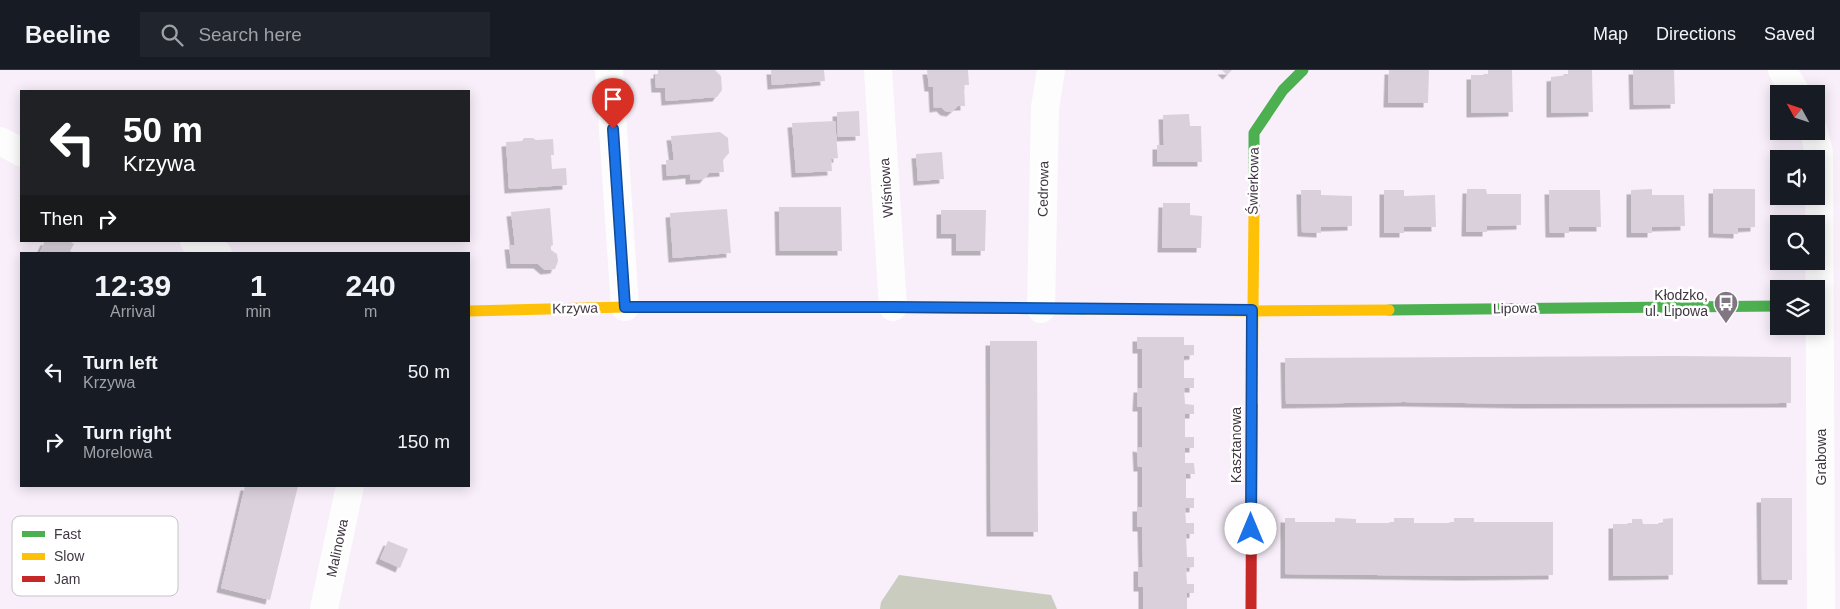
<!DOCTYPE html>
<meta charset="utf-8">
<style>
:root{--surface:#171b24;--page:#20242c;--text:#f1f3f6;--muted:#9ea1a6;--line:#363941}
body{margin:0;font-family:Arial,sans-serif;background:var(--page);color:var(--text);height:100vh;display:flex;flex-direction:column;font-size:19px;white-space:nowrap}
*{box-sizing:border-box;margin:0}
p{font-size:16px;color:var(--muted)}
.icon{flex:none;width:28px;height:28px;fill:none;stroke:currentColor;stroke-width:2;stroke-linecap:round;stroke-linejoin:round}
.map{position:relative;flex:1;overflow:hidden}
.panel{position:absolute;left:20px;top:182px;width:450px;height:235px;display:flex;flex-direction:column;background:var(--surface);border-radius:0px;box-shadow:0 2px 12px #0003}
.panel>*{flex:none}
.banner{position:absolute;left:20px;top:20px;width:450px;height:152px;border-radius:0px;box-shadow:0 2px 12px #0003;background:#202124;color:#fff;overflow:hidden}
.needle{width:32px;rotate:310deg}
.controls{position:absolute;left:1770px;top:15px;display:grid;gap:10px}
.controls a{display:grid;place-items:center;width:55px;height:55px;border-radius:0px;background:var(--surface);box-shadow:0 2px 12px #0003;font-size:25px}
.pin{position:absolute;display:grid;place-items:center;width:42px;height:42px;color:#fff;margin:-51px -21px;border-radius:50% 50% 50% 0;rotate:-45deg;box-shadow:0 0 5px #0007}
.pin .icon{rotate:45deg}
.me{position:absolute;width:55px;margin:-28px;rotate:0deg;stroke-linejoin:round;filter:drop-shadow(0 0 4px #0008)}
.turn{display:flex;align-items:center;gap:18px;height:105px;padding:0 20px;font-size:22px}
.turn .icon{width:65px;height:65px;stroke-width:2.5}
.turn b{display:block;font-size:35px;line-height:42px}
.then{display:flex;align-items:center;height:48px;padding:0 20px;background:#0003;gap:10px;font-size:19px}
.eta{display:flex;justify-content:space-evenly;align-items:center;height:85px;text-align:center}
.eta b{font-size:30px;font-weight:600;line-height:35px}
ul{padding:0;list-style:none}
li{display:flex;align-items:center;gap:15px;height:70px;padding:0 20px}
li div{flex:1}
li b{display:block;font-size:19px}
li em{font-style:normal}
header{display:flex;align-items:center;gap:30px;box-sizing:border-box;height:70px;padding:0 25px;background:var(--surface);border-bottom:1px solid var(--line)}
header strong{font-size:24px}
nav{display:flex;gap:28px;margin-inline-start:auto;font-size:18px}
.search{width:350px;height:45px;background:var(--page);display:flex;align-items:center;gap:12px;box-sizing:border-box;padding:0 18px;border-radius:0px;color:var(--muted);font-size:19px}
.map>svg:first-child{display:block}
.forest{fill:#caccc0}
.building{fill:#d9d0db;filter:url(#shadow)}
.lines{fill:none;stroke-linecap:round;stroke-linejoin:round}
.street{stroke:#fefdfe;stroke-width:28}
.fast{stroke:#4caf50;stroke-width:11}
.slow{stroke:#ffc107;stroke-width:11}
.jam{stroke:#c62828;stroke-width:11}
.route-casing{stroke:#114b97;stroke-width:12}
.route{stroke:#1a73e8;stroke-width:9}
.labels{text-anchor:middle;stroke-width:5;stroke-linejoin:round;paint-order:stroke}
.street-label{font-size:14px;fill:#403642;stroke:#fff}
.poi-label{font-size:14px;fill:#403642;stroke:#fff;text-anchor:end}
.key{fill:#fff;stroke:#c6c3c6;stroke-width:1}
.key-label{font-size:14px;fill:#403642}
</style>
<header>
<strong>Beeline</strong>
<div class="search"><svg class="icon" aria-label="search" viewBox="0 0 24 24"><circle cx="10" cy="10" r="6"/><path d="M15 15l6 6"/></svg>Search here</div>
<nav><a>Map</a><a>Directions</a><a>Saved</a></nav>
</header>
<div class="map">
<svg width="1840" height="539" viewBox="0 0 1840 539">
<defs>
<filter id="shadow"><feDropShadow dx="-4.5" dy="4.5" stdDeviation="0" flood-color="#0004"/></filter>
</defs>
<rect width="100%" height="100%" fill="#f8effa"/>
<!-- forest -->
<path class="forest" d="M899,505L1051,525L1057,539H880L881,532Z"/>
<!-- building -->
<path class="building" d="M658,0H715L721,6L722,20L717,27L666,31L665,18H656L655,4H658Z
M771,0H824L825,11L772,15Z
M927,0H968L969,15H964L965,36H958L951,42L945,41L941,37L934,38L933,17H929Z
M1222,0H1232L1227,5Z
M1389,0H1429L1428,33H1388Z
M1488,0H1512L1513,42L1471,43V5H1488Z
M1568,0H1592L1593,42L1551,43V7L1568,5Z
M1633,0H1674L1675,34L1634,35Z
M859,41L860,66L838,67L837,42Z
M1189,44L1190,56H1201L1202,92H1157V75H1164L1163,45Z
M835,51L838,88L831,89L832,101L796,103L792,53Z
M720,62L728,68L729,83L723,90L724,102L709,103L704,109L690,110V104L667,106L666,90H674L671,66Z
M524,68H533L536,70L553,69L554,85H551L552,99L566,98L567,115L509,119L506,72L522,71Z
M942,82L944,109L918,111L916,84Z
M1467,119H1486L1487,124H1521V155L1487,156V162H1466Z
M1652,119V125H1684L1685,156L1652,157V163H1631V120Z
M1713,119H1755V157L1738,158V164L1713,163Z
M1301,120H1321V125L1352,126V156L1321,157V163L1302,162Z
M1384,120H1404V126L1435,125L1436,157H1404V163H1384Z
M1549,120H1600L1601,157H1569V163H1550Z
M1163,133H1190V145L1202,146L1201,178H1162Z
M779,137H841L842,181H780Z
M550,138L553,175L551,176V180L557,184L558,191L555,199L545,200L538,194H511L509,175H515L511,142Z
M727,139L731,183L673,188L670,143Z
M941,140H986L985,181H956V164H941Z
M45,171H69L74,174L70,181L75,184H39Z
M1137,267H1184V275H1194V285L1184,286V308H1194V318H1184L1185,334L1194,335V344H1185V367H1194V378H1185V393H1194L1195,404H1186V428H1194V438H1185L1186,453H1194V464H1186L1187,487H1194V497L1186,498L1187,514H1194V523H1187V539H1143V517H1138V497H1143L1142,457H1137V437H1142V397H1138L1137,377L1142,378V337H1137L1138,318H1142V279H1137Z
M990,271H1037L1038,462H991Z
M1673,286L1791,287V333L1525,334L1404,332L1286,334L1285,288Z
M245,416H298L270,530L221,518Z
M1761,428H1792V510H1762Z
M1285,448H1295V452H1335V448L1356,449V453H1394V448H1414V453H1454V448H1474V452H1553V505L1464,506L1285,504Z
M1673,448V505L1613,506V454H1632V449H1642L1643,454H1663V449Z
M388,471L408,479L400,498L380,489Z"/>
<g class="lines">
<!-- street -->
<path class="street" d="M609,0L625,237
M878,0L893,237
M1782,0L1797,24
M1814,61L1819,83L1821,539
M0,71L21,82
M194,171L218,184
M1041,239L1045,38L1051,0
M324,539L350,416"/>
<!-- fast -->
<path class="fast" d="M1254,141V63L1283,20L1303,0
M826,237L1084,239
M1389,240L1779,236"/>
<!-- slow -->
<path class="slow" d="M1084,239L1252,241L1389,240
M469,241L625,237H826
M1252,335L1254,141"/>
<!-- jam -->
<path class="jam" d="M1251,539L1252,335"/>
</g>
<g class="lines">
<defs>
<path id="route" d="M613,59L625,237H893L1252,240L1251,459"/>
</defs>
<!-- route casing -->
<use href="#route" class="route-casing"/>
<!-- route -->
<use href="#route" class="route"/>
</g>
<!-- icons -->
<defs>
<symbol id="bus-pin" viewBox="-11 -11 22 30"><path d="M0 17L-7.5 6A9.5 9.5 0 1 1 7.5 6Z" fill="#807782" stroke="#fff"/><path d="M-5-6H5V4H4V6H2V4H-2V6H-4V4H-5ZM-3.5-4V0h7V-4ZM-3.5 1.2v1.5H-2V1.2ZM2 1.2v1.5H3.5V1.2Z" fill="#fff"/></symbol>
</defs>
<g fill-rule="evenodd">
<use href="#bus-pin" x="1712" y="219" width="28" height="38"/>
</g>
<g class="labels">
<!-- street labels -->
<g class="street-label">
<text transform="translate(1253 111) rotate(-89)" y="5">Świerkowa</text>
<text transform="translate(886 118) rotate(-94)" y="5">Wiśniowa</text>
<text transform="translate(1043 119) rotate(-89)" y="5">Cedrowa</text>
<text transform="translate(575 238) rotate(-1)" y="5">Krzywa</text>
<text transform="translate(1515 238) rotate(-1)" y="5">Lipowa</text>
<text transform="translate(1236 375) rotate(-90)" y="5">Kasztanowa</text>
<text transform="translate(1821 387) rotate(-90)" y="5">Grabowa</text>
<text transform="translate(337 478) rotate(-78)" y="5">Malinowa</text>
</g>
<!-- poi labels -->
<g class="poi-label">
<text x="1708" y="230">Kłodzko,<tspan x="1708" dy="16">ul. Lipowa</tspan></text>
</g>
</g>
<!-- legend -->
<rect x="12" y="446" width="166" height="80" rx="8" class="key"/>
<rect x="22" y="461" width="23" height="6" fill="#4caf50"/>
<rect x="22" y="483" width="23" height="7" fill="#ffc107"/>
<rect x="22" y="506" width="23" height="6" fill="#c62828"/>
<g class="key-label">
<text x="54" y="469">Fast</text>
<text x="54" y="491">Slow</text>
<text x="54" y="514">Jam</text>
</g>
</svg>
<div class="controls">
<a><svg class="needle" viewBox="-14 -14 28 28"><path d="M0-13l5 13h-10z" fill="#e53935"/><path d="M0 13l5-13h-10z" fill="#9ea1a6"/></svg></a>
<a><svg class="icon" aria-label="sound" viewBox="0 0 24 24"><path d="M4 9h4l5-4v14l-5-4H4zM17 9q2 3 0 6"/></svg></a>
<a><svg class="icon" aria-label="search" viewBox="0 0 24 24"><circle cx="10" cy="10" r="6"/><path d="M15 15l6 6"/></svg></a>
<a><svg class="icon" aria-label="layers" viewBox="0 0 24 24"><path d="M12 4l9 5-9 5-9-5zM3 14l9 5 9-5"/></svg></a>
</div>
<div class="pin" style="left:613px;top:59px;background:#d93025"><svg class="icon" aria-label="arrive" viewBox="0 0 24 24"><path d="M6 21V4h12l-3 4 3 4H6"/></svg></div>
<svg class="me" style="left:1251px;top:459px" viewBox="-20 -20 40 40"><circle r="19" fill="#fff"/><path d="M0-13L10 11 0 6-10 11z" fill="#1a73e8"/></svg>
<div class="banner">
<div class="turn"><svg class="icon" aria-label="left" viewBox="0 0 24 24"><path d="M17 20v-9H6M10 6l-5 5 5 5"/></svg><div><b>50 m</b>Krzywa</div></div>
<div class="then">Then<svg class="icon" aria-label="right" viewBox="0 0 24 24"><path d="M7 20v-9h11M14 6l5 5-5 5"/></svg></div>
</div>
<section class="panel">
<div class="eta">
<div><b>12:39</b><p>Arrival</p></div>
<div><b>1</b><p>min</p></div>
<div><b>240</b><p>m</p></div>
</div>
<ul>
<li><svg class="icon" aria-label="left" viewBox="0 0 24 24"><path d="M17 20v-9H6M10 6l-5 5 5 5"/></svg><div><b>Turn left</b><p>Krzywa</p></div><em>50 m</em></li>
<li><svg class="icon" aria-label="right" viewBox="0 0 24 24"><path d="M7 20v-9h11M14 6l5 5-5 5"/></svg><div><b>Turn right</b><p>Morelowa</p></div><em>150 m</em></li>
</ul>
</section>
</div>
